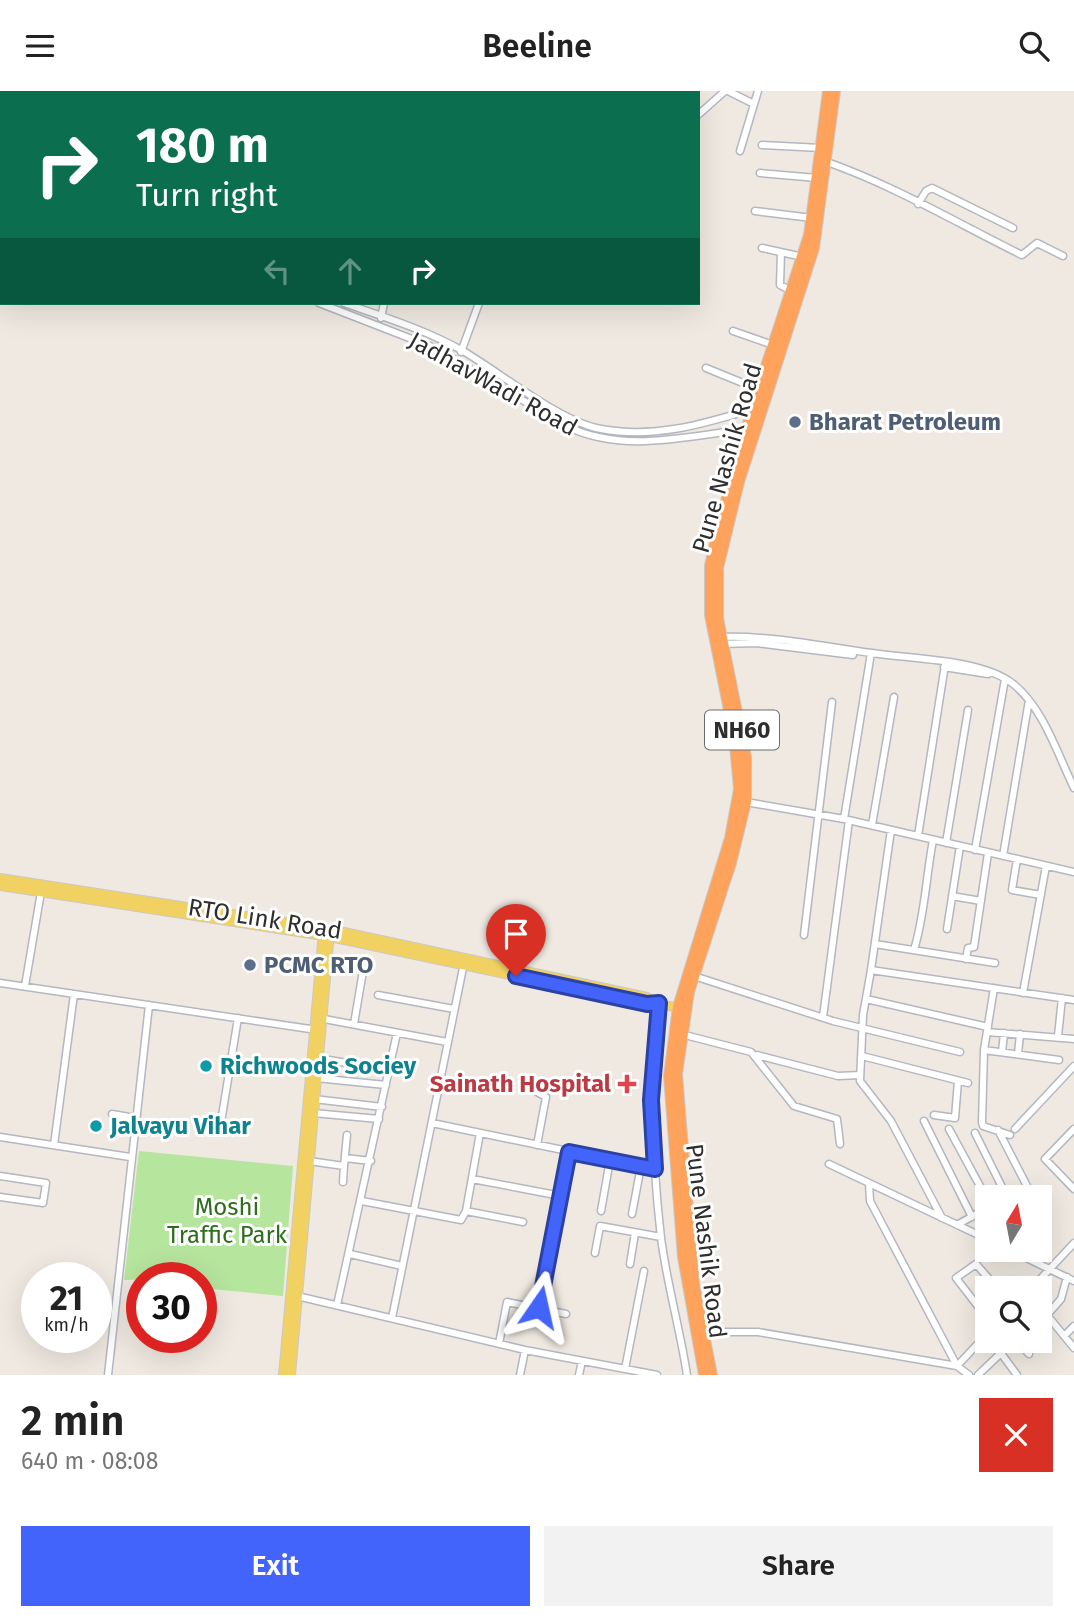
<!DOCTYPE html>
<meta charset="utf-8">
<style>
:root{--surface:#fff;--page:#f2f2f2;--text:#222;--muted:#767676;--accent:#4264fb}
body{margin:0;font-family:"Fira Sans",sans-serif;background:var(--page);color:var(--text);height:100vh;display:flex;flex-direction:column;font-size:26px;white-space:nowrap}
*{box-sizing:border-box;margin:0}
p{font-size:23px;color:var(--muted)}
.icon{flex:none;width:38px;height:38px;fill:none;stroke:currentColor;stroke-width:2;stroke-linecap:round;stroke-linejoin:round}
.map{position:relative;height:1284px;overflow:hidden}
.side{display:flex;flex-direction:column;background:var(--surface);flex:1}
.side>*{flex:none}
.banner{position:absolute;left:0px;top:0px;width:700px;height:214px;box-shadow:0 7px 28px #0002;background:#0b6e4f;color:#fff;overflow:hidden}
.needle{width:46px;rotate:10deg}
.tools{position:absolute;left:975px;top:1094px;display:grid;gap:14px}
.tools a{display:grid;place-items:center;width:77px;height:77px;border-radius:0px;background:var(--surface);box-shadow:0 7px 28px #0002;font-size:35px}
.speed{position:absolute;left:21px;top:1171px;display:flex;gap:14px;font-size:35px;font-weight:700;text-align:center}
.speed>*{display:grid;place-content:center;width:91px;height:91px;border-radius:50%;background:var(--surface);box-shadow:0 7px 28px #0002;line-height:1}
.speed small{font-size:18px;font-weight:400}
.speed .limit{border:10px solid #d22;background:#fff;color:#111}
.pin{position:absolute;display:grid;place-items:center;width:60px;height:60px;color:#fff;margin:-72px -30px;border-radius:50% 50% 50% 0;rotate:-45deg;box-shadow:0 0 7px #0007}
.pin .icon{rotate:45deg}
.me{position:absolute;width:77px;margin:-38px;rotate:11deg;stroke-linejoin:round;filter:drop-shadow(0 0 5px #0008)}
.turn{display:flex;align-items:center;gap:24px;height:147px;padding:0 21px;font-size:32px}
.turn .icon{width:91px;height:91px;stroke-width:2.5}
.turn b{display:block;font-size:49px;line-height:60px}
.lanes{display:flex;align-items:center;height:66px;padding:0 21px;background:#0003;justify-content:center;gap:35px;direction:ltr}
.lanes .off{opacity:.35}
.round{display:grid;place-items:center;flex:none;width:74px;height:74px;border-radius:0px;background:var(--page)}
.headline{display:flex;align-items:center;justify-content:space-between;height:119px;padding:0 21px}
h1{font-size:42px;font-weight:600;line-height:52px}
.action{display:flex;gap:14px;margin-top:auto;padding:14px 21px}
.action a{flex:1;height:80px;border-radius:0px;background:var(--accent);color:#fff;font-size:28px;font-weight:600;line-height:80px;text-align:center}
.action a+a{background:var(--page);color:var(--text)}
header{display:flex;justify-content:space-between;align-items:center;height:91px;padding:0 21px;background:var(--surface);font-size:32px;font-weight:600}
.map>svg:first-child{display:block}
.green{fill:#b6e59e}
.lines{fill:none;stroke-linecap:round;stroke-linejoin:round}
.minor-casing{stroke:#b4b7c1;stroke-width:9}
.major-casing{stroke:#c9c9c9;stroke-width:10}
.highway-casing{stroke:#c9c9c9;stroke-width:12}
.minor{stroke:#fff;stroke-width:6}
.major{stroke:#f2d163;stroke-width:8}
.highway{stroke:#ffa35c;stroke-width:10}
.route-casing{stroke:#2b41a3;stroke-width:18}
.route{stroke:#4264fb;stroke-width:12}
.service-dot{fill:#5c6f8a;stroke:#fff;stroke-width:2.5}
.culture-dot{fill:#0f9aa8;stroke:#fff;stroke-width:2.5}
.health-dot{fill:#e0444e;stroke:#fff;stroke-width:2.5}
.labels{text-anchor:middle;stroke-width:6;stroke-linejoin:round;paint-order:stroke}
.shield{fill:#fff;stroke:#6d6d6d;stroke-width:2}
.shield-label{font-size:23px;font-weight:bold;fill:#2e2e2e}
.street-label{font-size:24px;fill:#2e2e2e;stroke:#fff}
.service-label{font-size:24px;font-weight:bold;fill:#4e5e75;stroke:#fff;text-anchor:start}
.culture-label{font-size:24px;font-weight:bold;fill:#0d838f;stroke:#fff;text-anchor:start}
.health-label{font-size:24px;font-weight:bold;fill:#be3a42;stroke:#fff;text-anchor:end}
.park-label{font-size:24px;fill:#2c6e1b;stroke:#fff}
</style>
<header><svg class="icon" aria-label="menu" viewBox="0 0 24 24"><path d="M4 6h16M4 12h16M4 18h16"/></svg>Beeline<svg class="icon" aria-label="search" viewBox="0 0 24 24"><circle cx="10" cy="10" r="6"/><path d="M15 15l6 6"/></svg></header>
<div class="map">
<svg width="1074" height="1284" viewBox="0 0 1074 1284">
<rect width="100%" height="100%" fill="#efe9e1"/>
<!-- green -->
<path class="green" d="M139,1060L293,1075L283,1205L201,1197V1186L124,1189Z"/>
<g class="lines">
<defs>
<path id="minor" d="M166,0V2
M728,0L754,13
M46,2L47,0
M202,2V0
M238,2L239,0
M283,2V0
M300,2V0
M317,2L318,0
M333,2L334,0
M375,2V0
M396,2V0
M414,2V0
M684,2L685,0
M698,24L725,0
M762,54L821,57
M740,60L758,0
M827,71C895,95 957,132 1022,164L1037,152L1063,165
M760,82L817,87
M0,91L2,92
M0,99L2,100
M918,113L926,100L932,97L1013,137
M755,120L812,127
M762,157L803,166
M781,161L780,194L792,200
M319,212L435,257L566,335C623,363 688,345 747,338
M344,212C384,226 426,239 463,260C501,282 560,331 601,338C654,348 703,333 753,318
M381,227L384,212
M733,240L773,254
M461,261L479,212
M706,277L760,299
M718,546C770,544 821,555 872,562C911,568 980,568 1012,592C1043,616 1057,662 1074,697
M721,553L756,552L853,564
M944,576L988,583
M746,711L844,728L1074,781
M844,728L871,562
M872,734L894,606
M918,745L945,574
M946,752L968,619
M975,759L1005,588
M1003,765L1029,609
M1017,768L1012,799L1041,804
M952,805L981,810
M947,838L960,755
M804,844L832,611
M875,853L995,872
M914,859C925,823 926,786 933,749
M966,868L968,857L974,856L988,762
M871,879L891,739
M694,885L833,930L960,961
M0,892L317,939
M25,895L41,801
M994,897L984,959L982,1031L983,1035L1010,1044
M1023,902L1046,775
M378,904L454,918
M866,908L988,936
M659,912C649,991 652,1069 661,1147C667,1193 680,1238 687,1284
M823,926L849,729
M319,927L447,951
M354,933L363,880
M987,941L1074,948
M681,943L751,961L794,1015L837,1028L840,1053
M1058,945L1062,907
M984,959L1059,969
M1002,961L1004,942
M1018,963L1020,943
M757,964L838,985L860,984
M862,965L968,992
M317,967L389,979
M316,987L386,994
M314,1008L382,1016
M313,1022L379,1028
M112,1023L135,1027
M934,1024L955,1027L958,990
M924,1030L972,1126
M221,1031L238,927
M432,1032L655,1078
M949,1038L987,1108
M1015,1038L1074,975
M1074,1038L1045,1068L1074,1098
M998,1039L1027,1095L1009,1106
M975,1042L1007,1106
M0,1046L130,1066
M54,1054L74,903
M537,1054L546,1006L537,1001
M345,1067L371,1070
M309,1070L344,1075L347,1044
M829,1073L987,1148
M0,1085L46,1092L43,1112L0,1106
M472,1088L561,1105
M343,1091L344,1075
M869,1092L870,1110L957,1275L969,1284
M362,1110L461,1129L466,1120L480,1042
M466,1120L523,1131
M601,1120L610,1069
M632,1123L641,1075
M942,1127L891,1030L860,990L863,924L871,879L1074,909
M957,1134L987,1117
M1008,1158L1074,1190
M595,1162L600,1135L661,1146
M350,1163L402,1175
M630,1173L635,1142
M1067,1186L1061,1208L1047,1224L1074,1257
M1032,1197L1074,1152
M297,1205L525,1259L657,1284
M337,1214L397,942
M539,1216L569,1061
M392,1227L464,872
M987,1227L956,1187L976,1173L997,1197
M704,1241H758L957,1275L987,1243
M1064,1245L1074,1235
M992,1250L1017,1284
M1017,1250L1029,1263
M499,1253L507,1211L566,1223
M625,1278L644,1180
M108,1284L149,914
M520,1284L525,1259
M579,1284L582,1270
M978,1284L1001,1262"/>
<path id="major" d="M0,787L330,838L605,897L647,906L655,912
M0,795L330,846L647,913L678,916
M283,1284L323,841
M291,1284L330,841"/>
<path id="highway" d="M704,1284L683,1166L669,985L678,916L730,747L739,698L734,644L710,524V475L717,442L752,318L809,144L828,0
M712,1284L694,1192L677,983L689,901L731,772L746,711V666L718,527V477L739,391L814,157L835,0"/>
</defs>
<!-- minor casing -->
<use href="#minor" class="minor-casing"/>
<!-- major casing -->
<use href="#major" class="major-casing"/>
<!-- highway casing -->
<use href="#highway" class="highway-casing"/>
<!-- minor -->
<use href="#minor" class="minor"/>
<!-- major -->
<use href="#major" class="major"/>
<!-- highway -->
<use href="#highway" class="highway"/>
</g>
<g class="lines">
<defs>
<path id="route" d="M516,885L647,913L659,912L651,1009L655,1078L569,1061L539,1216"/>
</defs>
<!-- route casing -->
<use href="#route" class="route-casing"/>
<!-- route -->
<use href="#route" class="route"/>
</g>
<!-- markers -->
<g class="service-dot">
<circle cx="795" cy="331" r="7"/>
<circle cx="250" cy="874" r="7"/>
</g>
<g class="culture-dot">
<circle cx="206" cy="975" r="7"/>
<circle cx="96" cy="1035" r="7"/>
</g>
<path class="health-dot" d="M623.5 982.5h7v7h7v7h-7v7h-7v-7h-7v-7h7z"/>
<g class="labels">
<!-- shield labels -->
<rect class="shield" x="705" y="619.5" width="74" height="39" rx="5"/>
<g class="shield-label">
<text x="742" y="647">NH60</text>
</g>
<!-- street labels -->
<g class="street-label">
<text transform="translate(493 293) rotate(29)" y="8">JadhavWadi Road</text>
<text transform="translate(727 367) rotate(-74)" y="8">Pune Nashik Road</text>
<text transform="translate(265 828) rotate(9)" y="8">RTO Link Road</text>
<text transform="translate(706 1150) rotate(83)" y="8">Pune Nashik Road</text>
</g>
<!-- service labels -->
<g class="service-label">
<text x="809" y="339">Bharat Petroleum</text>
<text x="264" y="882">PCMC RTO</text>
</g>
<!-- culture labels -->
<g class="culture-label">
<text x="220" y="983">Richwoods Sociey</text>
<text x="110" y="1043">Jalvayu Vihar</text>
</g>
<!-- health labels -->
<g class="health-label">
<text x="611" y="1001">Sainath Hospital</text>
</g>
<!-- park labels -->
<g class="park-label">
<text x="227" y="1124">Moshi<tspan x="227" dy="28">Traffic Park</tspan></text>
</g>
</g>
</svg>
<div class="tools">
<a><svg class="needle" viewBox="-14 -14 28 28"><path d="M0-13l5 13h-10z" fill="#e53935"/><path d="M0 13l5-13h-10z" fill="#767676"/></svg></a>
<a><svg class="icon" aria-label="search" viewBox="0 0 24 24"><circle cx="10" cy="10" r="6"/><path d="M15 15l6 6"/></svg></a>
</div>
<div class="speed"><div>21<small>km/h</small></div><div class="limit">30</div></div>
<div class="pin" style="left:516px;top:885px;background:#d93025"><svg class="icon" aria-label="arrive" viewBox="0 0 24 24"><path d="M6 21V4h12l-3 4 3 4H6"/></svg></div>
<svg class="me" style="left:539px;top:1216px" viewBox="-20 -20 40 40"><path d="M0-17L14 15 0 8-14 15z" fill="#4264fb" stroke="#fff" stroke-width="4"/></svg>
<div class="banner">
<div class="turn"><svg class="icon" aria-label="right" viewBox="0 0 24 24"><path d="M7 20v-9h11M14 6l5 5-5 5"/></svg><div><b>180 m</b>Turn right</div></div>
<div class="lanes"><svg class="icon off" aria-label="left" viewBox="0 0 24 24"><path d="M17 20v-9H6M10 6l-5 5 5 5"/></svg><svg class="icon off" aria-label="ahead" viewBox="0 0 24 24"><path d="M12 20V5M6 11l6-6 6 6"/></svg><svg class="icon" aria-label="right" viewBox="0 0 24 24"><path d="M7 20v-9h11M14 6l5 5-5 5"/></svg></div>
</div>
</div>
<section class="side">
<div class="headline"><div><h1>2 min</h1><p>640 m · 08:08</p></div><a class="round" style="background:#d93025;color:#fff"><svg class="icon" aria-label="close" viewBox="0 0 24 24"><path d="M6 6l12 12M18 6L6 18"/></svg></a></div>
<div class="action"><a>Exit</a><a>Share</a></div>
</section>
